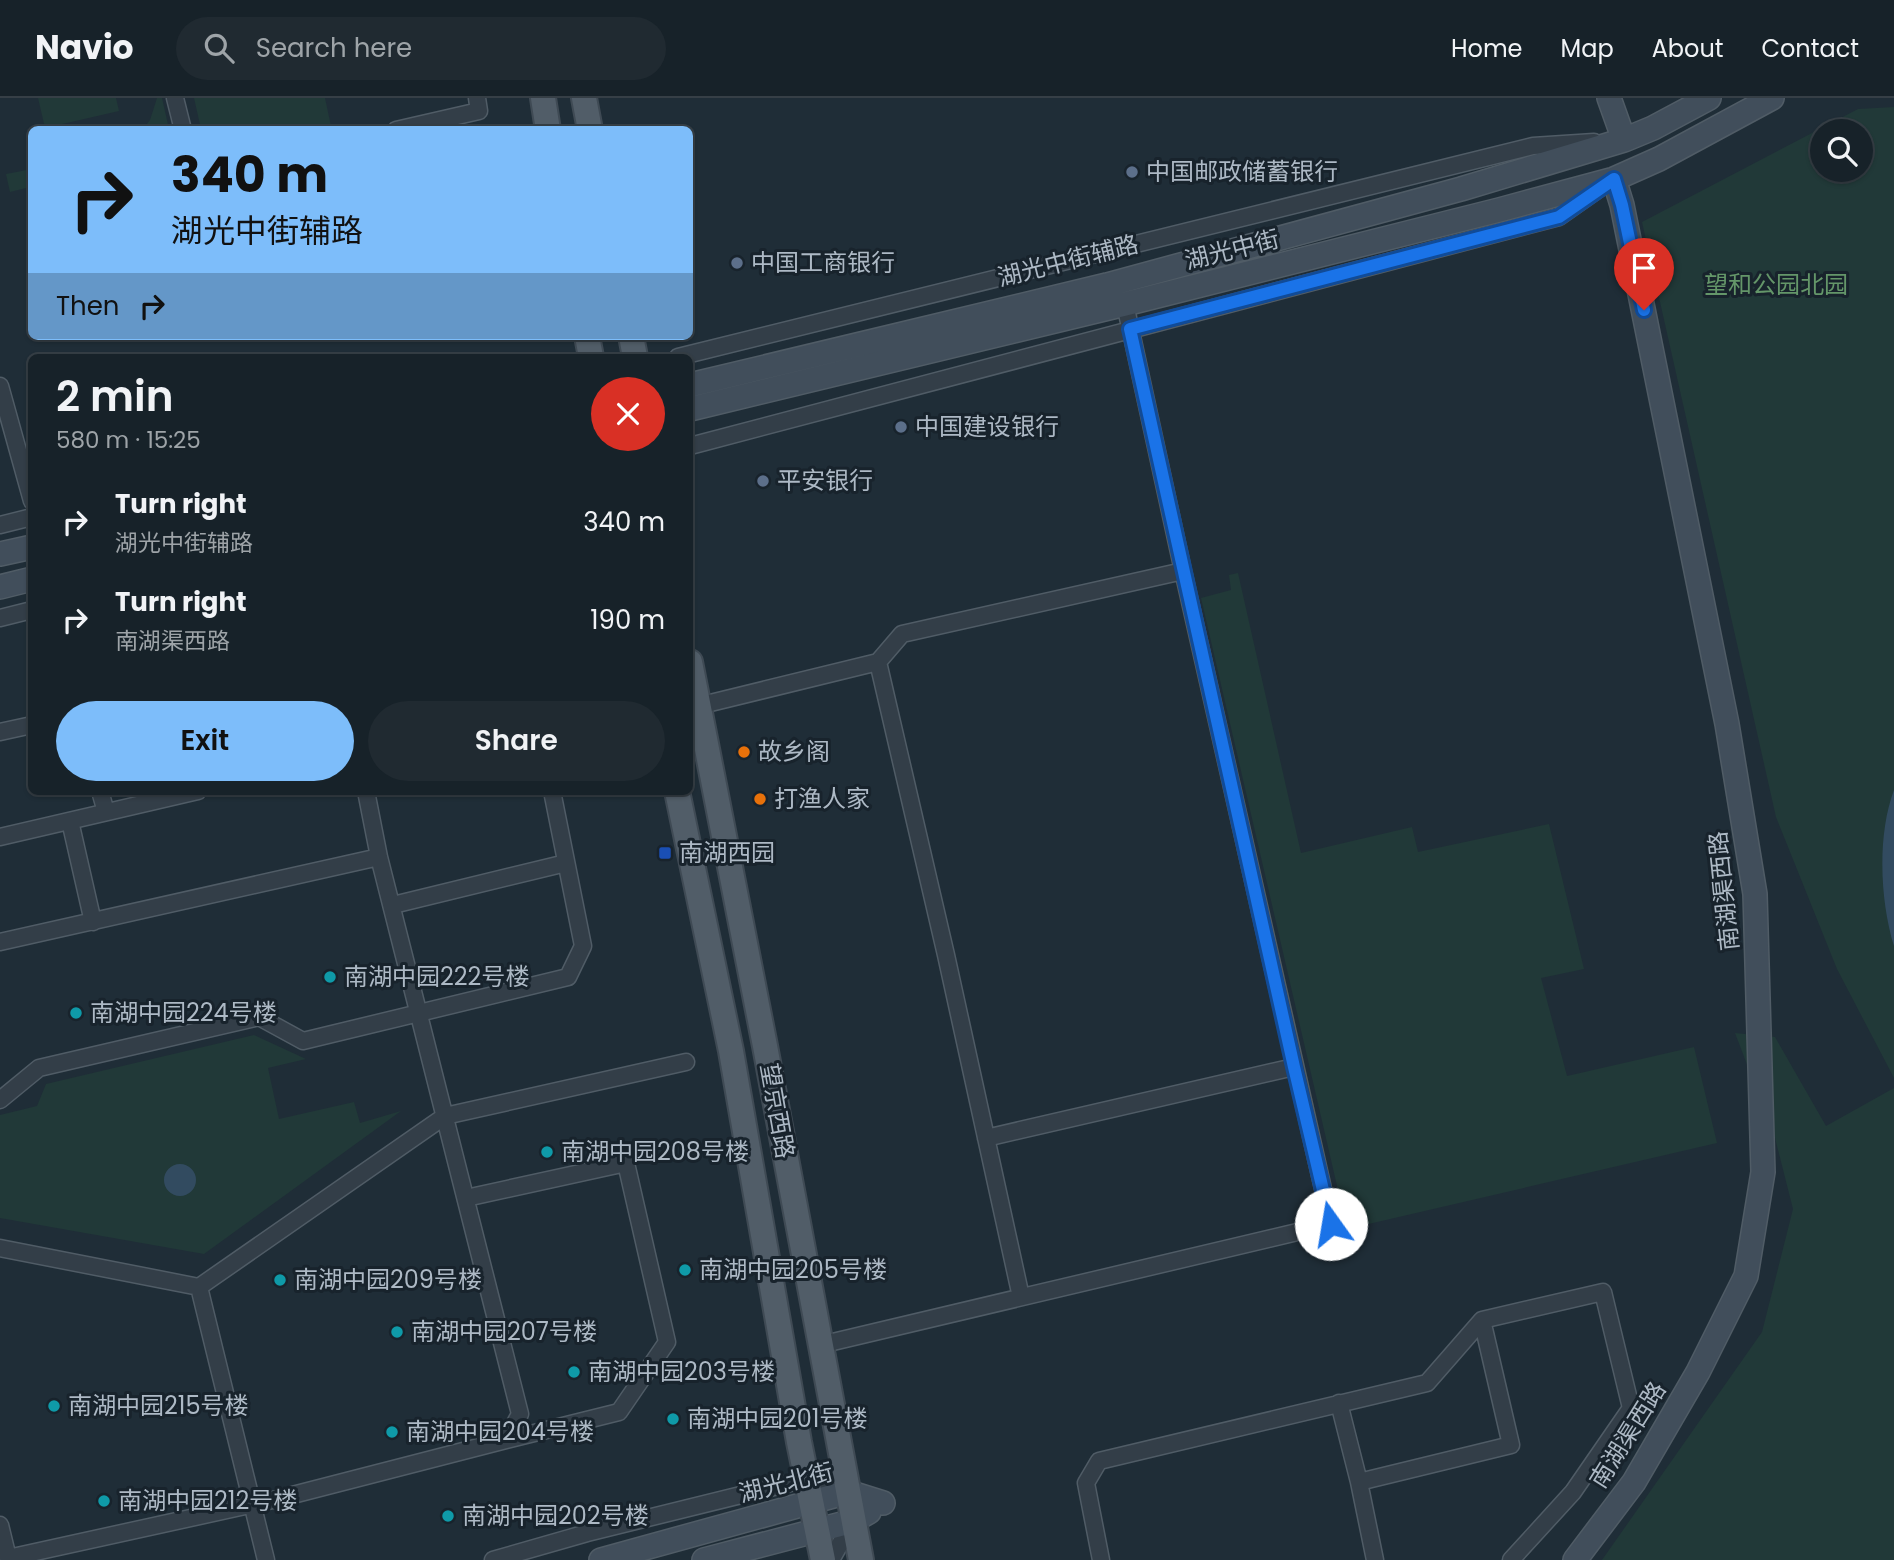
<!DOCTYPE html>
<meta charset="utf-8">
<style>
:root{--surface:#172229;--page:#202a31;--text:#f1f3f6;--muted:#9ea4a8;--line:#363f46;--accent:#7dbdfa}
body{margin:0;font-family:Poppins,"Noto Sans SC",sans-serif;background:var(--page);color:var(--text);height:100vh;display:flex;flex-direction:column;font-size:26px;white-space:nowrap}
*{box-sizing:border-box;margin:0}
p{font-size:23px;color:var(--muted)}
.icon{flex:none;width:38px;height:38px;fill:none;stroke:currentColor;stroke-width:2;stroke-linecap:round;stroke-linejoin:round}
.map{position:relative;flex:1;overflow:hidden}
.sheet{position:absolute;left:28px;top:256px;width:665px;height:441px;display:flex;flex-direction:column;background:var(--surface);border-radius:10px;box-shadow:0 2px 5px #0004,0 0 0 2px var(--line)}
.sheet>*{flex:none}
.guide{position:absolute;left:28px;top:28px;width:665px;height:214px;border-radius:10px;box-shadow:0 2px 5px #0004,0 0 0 2px var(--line);background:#7dbdfa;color:#111;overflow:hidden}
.tools{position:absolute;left:1810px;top:21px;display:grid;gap:14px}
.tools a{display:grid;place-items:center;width:63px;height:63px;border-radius:50%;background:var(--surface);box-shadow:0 2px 5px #0004,0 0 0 2px var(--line);font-size:35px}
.pin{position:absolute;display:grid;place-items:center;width:60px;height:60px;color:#fff;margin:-72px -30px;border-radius:50% 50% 50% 0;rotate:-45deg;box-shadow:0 0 7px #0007}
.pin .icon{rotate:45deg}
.me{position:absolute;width:77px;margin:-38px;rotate:347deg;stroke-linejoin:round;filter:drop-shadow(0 0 5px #0008)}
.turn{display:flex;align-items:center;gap:24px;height:147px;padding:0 28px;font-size:32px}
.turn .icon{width:91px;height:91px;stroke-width:2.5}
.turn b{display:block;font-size:49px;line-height:60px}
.then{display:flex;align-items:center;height:66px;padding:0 28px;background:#0003;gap:14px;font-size:26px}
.round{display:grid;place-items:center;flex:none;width:74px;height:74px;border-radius:37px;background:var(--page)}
.overview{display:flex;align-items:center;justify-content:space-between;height:119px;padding:0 28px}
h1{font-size:42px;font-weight:600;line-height:52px}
.action{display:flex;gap:14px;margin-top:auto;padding:14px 28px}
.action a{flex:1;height:80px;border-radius:42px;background:var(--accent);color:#111;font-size:28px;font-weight:600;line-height:80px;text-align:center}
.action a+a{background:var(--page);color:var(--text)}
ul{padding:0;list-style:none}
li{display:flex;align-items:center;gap:21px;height:98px;padding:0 28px}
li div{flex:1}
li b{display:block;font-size:26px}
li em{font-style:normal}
header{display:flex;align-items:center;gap:42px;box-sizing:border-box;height:98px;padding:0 35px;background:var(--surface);border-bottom:2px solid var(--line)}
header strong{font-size:33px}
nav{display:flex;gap:38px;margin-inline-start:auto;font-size:24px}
.search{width:490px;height:63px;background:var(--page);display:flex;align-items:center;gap:18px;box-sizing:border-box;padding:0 24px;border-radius:38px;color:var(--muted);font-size:26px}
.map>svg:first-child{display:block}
.green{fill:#213938;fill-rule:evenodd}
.water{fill:#324b60}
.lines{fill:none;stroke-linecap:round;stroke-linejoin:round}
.street-casing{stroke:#505c66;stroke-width:19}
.secondary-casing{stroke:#505c66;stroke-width:26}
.primary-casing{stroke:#3f4a54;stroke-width:28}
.street{stroke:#333e48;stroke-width:16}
.secondary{stroke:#414e5b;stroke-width:23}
.primary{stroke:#515d68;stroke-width:24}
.route-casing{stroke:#114b97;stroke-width:18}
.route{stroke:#1a73e8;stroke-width:12}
.service-dot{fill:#5c6f8a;stroke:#18232c;stroke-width:2.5}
.food-dot{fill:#e8710a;stroke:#18232c;stroke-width:2.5}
.transit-dot{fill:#1a4fb4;stroke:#18232c;stroke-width:2.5}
.culture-dot{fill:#0f9aa8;stroke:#18232c;stroke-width:2.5}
.labels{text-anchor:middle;stroke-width:6;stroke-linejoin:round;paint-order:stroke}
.poi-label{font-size:24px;fill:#adb9c5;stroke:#18232c;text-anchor:start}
.street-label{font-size:24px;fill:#adb9c5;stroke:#18232c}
.park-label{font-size:24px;fill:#649669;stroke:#18232c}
</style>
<header>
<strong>Navio</strong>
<div class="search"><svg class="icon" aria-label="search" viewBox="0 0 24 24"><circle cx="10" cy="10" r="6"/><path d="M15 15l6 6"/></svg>Search here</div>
<nav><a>Home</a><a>Map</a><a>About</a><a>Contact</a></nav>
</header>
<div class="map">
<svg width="1894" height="1462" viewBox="0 0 1894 1462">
<rect width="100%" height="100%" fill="#1f2d37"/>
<!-- green -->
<path class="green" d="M38,0H116L119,13L45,30Z
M157,0H162L169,31H143L150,22Z
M194,0H325L331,28L317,32L201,31Z
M1894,9V980L1837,871L1776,719L1642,124L1858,11ZM1822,33H1860V72H1822Z
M27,72L30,89L10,94L6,76Z
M1238,475L1301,755L1412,729L1418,754L1549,726L1584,871L1541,880L1567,978L1694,949L1717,1045L1347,1131L1201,500L1231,492L1229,477Z
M1735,935L1775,939L1826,1028L1894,990V1462H1602L1762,1234L1793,1111L1775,1040Z
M254,937L306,961L268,970L279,1021L354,1004L360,1025L401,1013L204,1156L0,1120V1017L37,1008L46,986Z"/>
<!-- water -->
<path class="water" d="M1894,692V848C1880,803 1877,737 1894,692Z
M164 1082a16 16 0 1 1 32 0a16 16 0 1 1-32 0Z"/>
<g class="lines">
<defs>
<path id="street" d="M175,0L183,32
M396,32L479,13L477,0
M678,259L1533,48L1594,44
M0,288L32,403
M690,348L1559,119L1603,88
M0,427L32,419
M0,520L32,512
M698,608L878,564
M0,634L32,627
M100,693L106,714
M70,723L93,824
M0,739L198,693
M393,807L566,765
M0,844L379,759
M0,1002L39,970L259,919L303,943L568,879L583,848L552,693
M986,1040L1294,969
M466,1100L626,1065L667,1244L619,1314L506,1342
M0,1150L199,1189L445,1018L686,964
M199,1189L266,1462
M1021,1199L946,857L878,564L902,536L1183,473
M820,1247L1331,1126L1183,473L1125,206
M1339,1305L1359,1384L1375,1462
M1359,1384L1511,1347L1482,1222
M0,1427L8,1460L277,1401L506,1342L520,1316L379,759L366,693
M493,1462L587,1435L806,1381L846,1394
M831,1462L853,1423
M1101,1462L1086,1385L1099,1363L1427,1285L1482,1222L1603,1194L1631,1310L1573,1394L1511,1462"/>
<path id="secondary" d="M1609,0L1624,42
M690,287L1107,187L1461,91L1624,42L1653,30L1709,0
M690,311L1125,206L1499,112L1614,81L1659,61L1772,0
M0,456L32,449
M0,489L32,481
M601,1462L848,1394L883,1405
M704,1462L853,1423L869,1414
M1575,1462L1634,1384L1698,1274L1746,1178L1763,1074L1755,796L1727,626L1622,107L1614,81"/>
<path id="primary" d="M543,0L548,32
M584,0L590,32
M587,238L591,259
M631,238L635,259
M690,564L765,948L861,1462
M677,693L731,953L799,1344L823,1462"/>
</defs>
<!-- street casing -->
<use href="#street" class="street-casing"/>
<!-- secondary casing -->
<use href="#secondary" class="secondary-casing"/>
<!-- primary casing -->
<use href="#primary" class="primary-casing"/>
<!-- street -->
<use href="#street" class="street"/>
<!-- secondary -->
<use href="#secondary" class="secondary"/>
<!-- primary -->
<use href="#primary" class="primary"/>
</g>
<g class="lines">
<defs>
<path id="route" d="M1331,1126L1294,969L1130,231L1559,119L1614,81L1622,107L1644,212"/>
</defs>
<!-- route casing -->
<use href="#route" class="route-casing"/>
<!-- route -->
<use href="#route" class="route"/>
</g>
<!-- markers -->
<g class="service-dot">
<circle cx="1132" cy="74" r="7"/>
<circle cx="737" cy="165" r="7"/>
<circle cx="901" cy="329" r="7"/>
<circle cx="763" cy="383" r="7"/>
</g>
<g class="food-dot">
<circle cx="744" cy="654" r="7"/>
<circle cx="760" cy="701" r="7"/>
</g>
<rect class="transit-dot" x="658" y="748" width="14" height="14" rx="3.5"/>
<g class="culture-dot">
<circle cx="330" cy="879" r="7"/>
<circle cx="76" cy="915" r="7"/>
<circle cx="547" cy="1054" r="7"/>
<circle cx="685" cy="1172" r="7"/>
<circle cx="280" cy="1182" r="7"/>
<circle cx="397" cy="1234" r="7"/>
<circle cx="574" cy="1274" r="7"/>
<circle cx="54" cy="1308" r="7"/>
<circle cx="673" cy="1321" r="7"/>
<circle cx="392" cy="1334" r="7"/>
<circle cx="104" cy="1403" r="7"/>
<circle cx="448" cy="1418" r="7"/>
</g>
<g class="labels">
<!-- poi labels -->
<g class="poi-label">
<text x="1146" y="82">中国邮政储蓄银行</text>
<text x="751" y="173">中国工商银行</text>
<text x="915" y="337">中国建设银行</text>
<text x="777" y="391">平安银行</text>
<text x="758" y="662">故乡阁</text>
<text x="774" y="709">打渔人家</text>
<text x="679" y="763">南湖西园</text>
<text x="344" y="887">南湖中园222号楼</text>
<text x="90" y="923">南湖中园224号楼</text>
<text x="561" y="1062">南湖中园208号楼</text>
<text x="699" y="1180">南湖中园205号楼</text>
<text x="294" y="1190">南湖中园209号楼</text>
<text x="411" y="1242">南湖中园207号楼</text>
<text x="588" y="1282">南湖中园203号楼</text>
<text x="68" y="1316">南湖中园215号楼</text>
<text x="687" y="1329">南湖中园201号楼</text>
<text x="406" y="1342">南湖中园204号楼</text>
<text x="118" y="1411">南湖中园212号楼</text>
<text x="462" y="1426">南湖中园202号楼</text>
</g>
<!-- street labels -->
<g class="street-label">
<text transform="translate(1232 152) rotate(-14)" y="8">湖光中街</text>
<text transform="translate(1068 163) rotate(-14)" y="8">湖光中街辅路</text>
<text transform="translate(1724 793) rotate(-96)" y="8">南湖渠西路</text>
<text transform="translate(777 1013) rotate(80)" y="8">望京西路</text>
<text transform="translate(1628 1337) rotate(-58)" y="8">南湖渠西路</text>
<text transform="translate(786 1385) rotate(-14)" y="8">湖光北街</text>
</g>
<!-- park labels -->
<g class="park-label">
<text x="1776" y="195">望和公园北园</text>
</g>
</g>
</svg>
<div class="tools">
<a><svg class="icon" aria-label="search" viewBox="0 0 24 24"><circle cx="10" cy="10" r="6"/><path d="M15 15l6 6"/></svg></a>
</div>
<div class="pin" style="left:1644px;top:212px;background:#d93025"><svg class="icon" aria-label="arrive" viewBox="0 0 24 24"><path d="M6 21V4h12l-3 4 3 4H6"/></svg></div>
<svg class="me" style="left:1331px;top:1126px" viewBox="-20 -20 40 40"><circle r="19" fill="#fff"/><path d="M0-13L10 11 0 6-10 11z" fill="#1a73e8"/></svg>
<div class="guide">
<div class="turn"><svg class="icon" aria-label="right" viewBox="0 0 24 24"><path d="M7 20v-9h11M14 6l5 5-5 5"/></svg><div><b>340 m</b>湖光中街辅路</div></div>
<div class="then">Then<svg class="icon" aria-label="right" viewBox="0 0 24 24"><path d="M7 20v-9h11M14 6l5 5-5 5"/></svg></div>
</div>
<section class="sheet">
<div class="overview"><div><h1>2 min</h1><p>580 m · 15:25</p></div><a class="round" style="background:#d93025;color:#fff"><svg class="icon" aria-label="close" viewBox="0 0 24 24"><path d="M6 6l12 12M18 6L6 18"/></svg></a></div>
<ul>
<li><svg class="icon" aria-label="right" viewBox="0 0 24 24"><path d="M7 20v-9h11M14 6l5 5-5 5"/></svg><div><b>Turn right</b><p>湖光中街辅路</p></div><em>340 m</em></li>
<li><svg class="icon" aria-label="right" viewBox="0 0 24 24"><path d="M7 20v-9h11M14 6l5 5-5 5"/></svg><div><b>Turn right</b><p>南湖渠西路</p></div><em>190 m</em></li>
</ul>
<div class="action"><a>Exit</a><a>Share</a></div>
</section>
</div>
